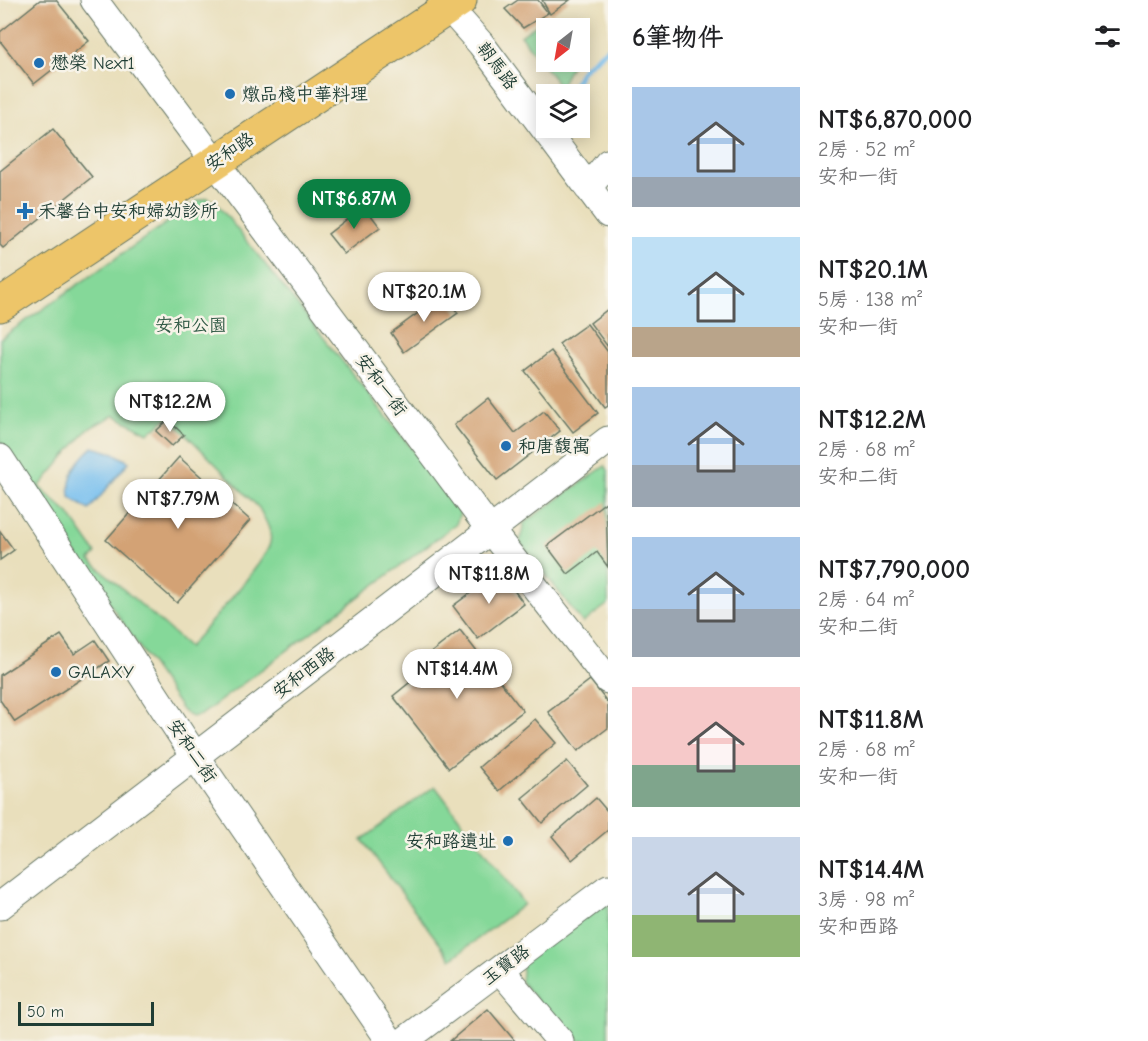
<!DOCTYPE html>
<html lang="zh-TW">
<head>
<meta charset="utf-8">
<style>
  :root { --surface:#fff; --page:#f2f2f2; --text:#202124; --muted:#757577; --accent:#0b8043 }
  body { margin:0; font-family:"Comic Neue","LXGW WenKai TC",sans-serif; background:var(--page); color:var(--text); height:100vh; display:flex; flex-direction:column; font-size:22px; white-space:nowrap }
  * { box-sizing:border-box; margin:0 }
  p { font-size:20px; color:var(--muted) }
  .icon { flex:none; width:33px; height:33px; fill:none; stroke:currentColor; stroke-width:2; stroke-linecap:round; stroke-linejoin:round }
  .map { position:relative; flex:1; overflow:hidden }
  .drawer { display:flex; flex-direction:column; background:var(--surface); width:540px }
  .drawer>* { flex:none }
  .needle { width:39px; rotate:211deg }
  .controls { position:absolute; left:536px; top:18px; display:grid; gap:12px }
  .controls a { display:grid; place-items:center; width:54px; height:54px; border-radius:0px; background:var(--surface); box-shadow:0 3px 15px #0003; font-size:30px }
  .scale { position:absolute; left:18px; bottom:15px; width:136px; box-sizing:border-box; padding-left:6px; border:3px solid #1f3d34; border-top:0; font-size:16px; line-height:21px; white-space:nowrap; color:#1f3d34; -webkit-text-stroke:4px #f7f3e8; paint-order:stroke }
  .price { position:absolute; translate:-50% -51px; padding:0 14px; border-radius:21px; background:#fff; color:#222; font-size:20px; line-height:39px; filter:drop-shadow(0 2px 3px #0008) }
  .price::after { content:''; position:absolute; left:50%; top:36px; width:18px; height:14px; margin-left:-9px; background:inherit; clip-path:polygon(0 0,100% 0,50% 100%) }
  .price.selected { background:var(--accent); color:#fff }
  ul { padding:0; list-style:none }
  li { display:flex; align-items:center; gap:18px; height:150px; padding:0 24px }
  li span { display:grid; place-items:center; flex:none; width:168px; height:120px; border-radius:0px; color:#555 }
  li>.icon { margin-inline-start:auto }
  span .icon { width:72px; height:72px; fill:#fffc; stroke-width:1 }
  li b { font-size:26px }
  h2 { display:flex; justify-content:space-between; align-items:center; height:72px; padding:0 24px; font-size:26px }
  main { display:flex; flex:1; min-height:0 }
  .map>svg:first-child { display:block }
  .green { fill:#85d899; stroke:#528a66; stroke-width:1.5; fill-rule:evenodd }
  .water { fill:#77bfef; stroke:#4b7e92; stroke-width:1.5 }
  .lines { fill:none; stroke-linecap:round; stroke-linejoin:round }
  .stream { stroke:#77bfef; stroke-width:5 }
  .building { fill:#d3a274 }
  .minor-casing { stroke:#667664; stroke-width:29 }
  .major-casing { stroke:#667664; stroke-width:35 }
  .minor { stroke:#fff; stroke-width:27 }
  .major { stroke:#edc569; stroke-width:33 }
  .poi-dot { fill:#1f6fb2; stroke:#f7f3e8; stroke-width:2 }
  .labels { text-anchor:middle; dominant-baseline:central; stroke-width:5; stroke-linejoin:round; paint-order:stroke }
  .poi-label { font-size:18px; fill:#1f3d34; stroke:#f7f3e8; text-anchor:start }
  .street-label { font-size:18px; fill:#1f3d34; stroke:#f7f3e8 }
  .park-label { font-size:18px; fill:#335c48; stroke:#f7f3e8 }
</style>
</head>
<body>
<main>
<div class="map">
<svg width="608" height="1041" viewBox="0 0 608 1041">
  <rect width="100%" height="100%" fill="#f7f3e8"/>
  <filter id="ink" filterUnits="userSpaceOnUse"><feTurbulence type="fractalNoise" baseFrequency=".0167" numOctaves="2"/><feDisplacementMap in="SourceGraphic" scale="12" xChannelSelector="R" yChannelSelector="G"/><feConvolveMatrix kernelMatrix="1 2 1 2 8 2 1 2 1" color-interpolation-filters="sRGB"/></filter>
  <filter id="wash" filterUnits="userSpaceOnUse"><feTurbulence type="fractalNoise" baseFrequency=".008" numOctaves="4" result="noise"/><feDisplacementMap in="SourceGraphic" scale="24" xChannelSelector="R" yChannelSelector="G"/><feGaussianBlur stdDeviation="1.35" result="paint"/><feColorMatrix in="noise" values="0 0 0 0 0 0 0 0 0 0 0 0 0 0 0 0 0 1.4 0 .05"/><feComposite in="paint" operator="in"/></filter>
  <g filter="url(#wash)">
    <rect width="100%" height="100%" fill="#e9dfbc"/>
    <path class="green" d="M545 19 551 28H546V62H573L560 87 521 36Z
      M208 198 218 205 456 504 460 513 456 524 201 715 191 717 182 710 0 441V339L198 201ZM114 415 148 433 169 417 259 508C264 518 273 531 270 543 266 562 205 628 189 647L90 560 96 553 69 514 39 487 88 429Z
      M605 466 608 470V604L583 623 520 542 524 523Z
      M435 786 524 904 451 959 362 840Z
      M608 896V1041H572L521 982 523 962Z"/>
    <path class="water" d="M93 447 114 453 129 462 89 510 70 497C67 475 77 462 93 447Z"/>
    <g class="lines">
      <path class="stream" d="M568 94 583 69 608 48"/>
    </g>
    <g id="blocks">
      <path class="building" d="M40 0H56L89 41 34 84 0 41V32Z
        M518 0H538L548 13 523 28 505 9Z
        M542 0H570L550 14Z
        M53 129 92 177 3 248 0 245V171Z
        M364 206 380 227 344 254 328 234Z
        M444 294 458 313 404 352 391 333Z
        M608 309V347L590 323Z
        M587 324 608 352V405L605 407 559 344Z
        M551 351 598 413 573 432 525 371Z
        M488 398 515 433 544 411 560 431 497 480 454 425Z
        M168 420 184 435 172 446 156 431Z
        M179 457 250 520 177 603 106 540Z
        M606 502 608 567 597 552 568 574 547 546Z
        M0 531 14 550 0 560Z
        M500 571 524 604 478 639 453 606Z
        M460 630 523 711 449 768 393 696 420 674 414 666Z
        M61 635 74 654 95 640 109 661 15 722 0 700V675Z
        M590 680 608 703V728L578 751 548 712Z
        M535 719 556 743 499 791 479 767Z
        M567 761 587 785 542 823 522 798Z
        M596 798 608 812V830L572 860 552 836Z
        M488 1009 515 1041H450Z"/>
    </g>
  </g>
  <g filter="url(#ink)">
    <use href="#blocks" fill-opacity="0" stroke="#667664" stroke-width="1.5"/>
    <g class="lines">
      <g class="minor-casing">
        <path id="minor" d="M94 0 491 531 608 680
          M442 0 481 44 608 214
          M588 188 608 163
          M0 458 195 756 390 1041
          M0 906 608 440
          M500 970 560 1041
          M404 1041 608 888"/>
      </g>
      <g class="major-casing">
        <path id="major" d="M0 305 460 0"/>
      </g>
      <use href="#minor" class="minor"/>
      <use href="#major" class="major"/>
    </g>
  </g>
  <g class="poi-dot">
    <circle cx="39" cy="63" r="6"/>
    <circle cx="230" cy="94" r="6"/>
    <path d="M22 202h6v6h6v6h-6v6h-6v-6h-6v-6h6z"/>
    <circle cx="506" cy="446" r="6"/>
    <circle cx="56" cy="672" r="6"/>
    <circle cx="508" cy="841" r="6"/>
  </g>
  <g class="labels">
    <g class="poi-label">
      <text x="51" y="63">懋榮 Next1</text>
      <text x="242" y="94">燉品棧中華料理</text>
      <text x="38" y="211">禾馨台中安和婦幼診所</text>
      <text x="518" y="446">和唐馥寓</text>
      <text x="68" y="672">GALAXY</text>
      <text x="496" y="841" text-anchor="end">安和路遺址</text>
    </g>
    <g class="street-label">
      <text transform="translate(497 66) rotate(53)">朝馬路</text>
      <text transform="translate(230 152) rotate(-34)">安和路</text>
      <text transform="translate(381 385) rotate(53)">安和一街</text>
      <text transform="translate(304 673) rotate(-37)">安和西路</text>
      <text transform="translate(192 751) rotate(56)">安和二街</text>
      <text transform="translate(506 965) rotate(-37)">玉寶路</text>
    </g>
    <g class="park-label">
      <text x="191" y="325">安和公園</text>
    </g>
  </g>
</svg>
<div class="controls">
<a><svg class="needle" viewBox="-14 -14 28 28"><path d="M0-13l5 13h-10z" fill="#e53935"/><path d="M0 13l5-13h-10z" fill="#757577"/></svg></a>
<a><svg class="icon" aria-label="layers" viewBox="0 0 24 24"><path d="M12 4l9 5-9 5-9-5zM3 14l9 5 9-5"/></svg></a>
</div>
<div class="scale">50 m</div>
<b class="price selected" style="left:354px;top:230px">NT$6.87M</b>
<b class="price" style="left:424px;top:323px">NT$20.1M</b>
<b class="price" style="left:170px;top:433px">NT$12.2M</b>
<b class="price" style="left:178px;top:530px">NT$7.79M</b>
<b class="price" style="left:489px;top:605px">NT$11.8M</b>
<b class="price" style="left:457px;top:700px">NT$14.4M</b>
</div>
<section class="drawer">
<h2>6筆物件<svg class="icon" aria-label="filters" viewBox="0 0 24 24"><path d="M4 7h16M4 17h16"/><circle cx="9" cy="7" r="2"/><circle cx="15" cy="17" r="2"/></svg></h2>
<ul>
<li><span style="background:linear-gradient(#a9c7e8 75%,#9aa5b1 0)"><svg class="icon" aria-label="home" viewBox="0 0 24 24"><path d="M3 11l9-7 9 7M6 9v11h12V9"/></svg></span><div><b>NT$6,870,000</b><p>2房 · 52 m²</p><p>安和一街</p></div></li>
<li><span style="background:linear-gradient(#bfe0f5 75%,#b9a48a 0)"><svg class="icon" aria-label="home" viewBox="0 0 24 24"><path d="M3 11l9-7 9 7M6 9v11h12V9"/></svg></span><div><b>NT$20.1M</b><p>5房 · 138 m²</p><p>安和一街</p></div></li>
<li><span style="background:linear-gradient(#a9c7e8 65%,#9aa5b1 0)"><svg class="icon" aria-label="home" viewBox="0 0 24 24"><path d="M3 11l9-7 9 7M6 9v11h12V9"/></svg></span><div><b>NT$12.2M</b><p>2房 · 68 m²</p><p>安和二街</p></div></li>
<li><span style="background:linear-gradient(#a9c7e8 60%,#9aa5b1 0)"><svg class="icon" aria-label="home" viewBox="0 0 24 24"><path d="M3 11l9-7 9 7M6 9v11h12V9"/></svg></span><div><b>NT$7,790,000</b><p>2房 · 64 m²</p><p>安和二街</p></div></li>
<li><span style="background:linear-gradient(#f6c9c9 65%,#7fa58c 0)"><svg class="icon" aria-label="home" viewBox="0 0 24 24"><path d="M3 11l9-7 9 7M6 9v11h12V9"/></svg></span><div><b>NT$11.8M</b><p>2房 · 68 m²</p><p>安和一街</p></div></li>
<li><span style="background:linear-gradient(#c9d6e8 65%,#8fb573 0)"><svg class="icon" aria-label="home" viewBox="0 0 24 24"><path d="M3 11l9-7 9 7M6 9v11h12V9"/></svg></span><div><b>NT$14.4M</b><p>3房 · 98 m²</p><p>安和西路</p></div></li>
</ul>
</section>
</main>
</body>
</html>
